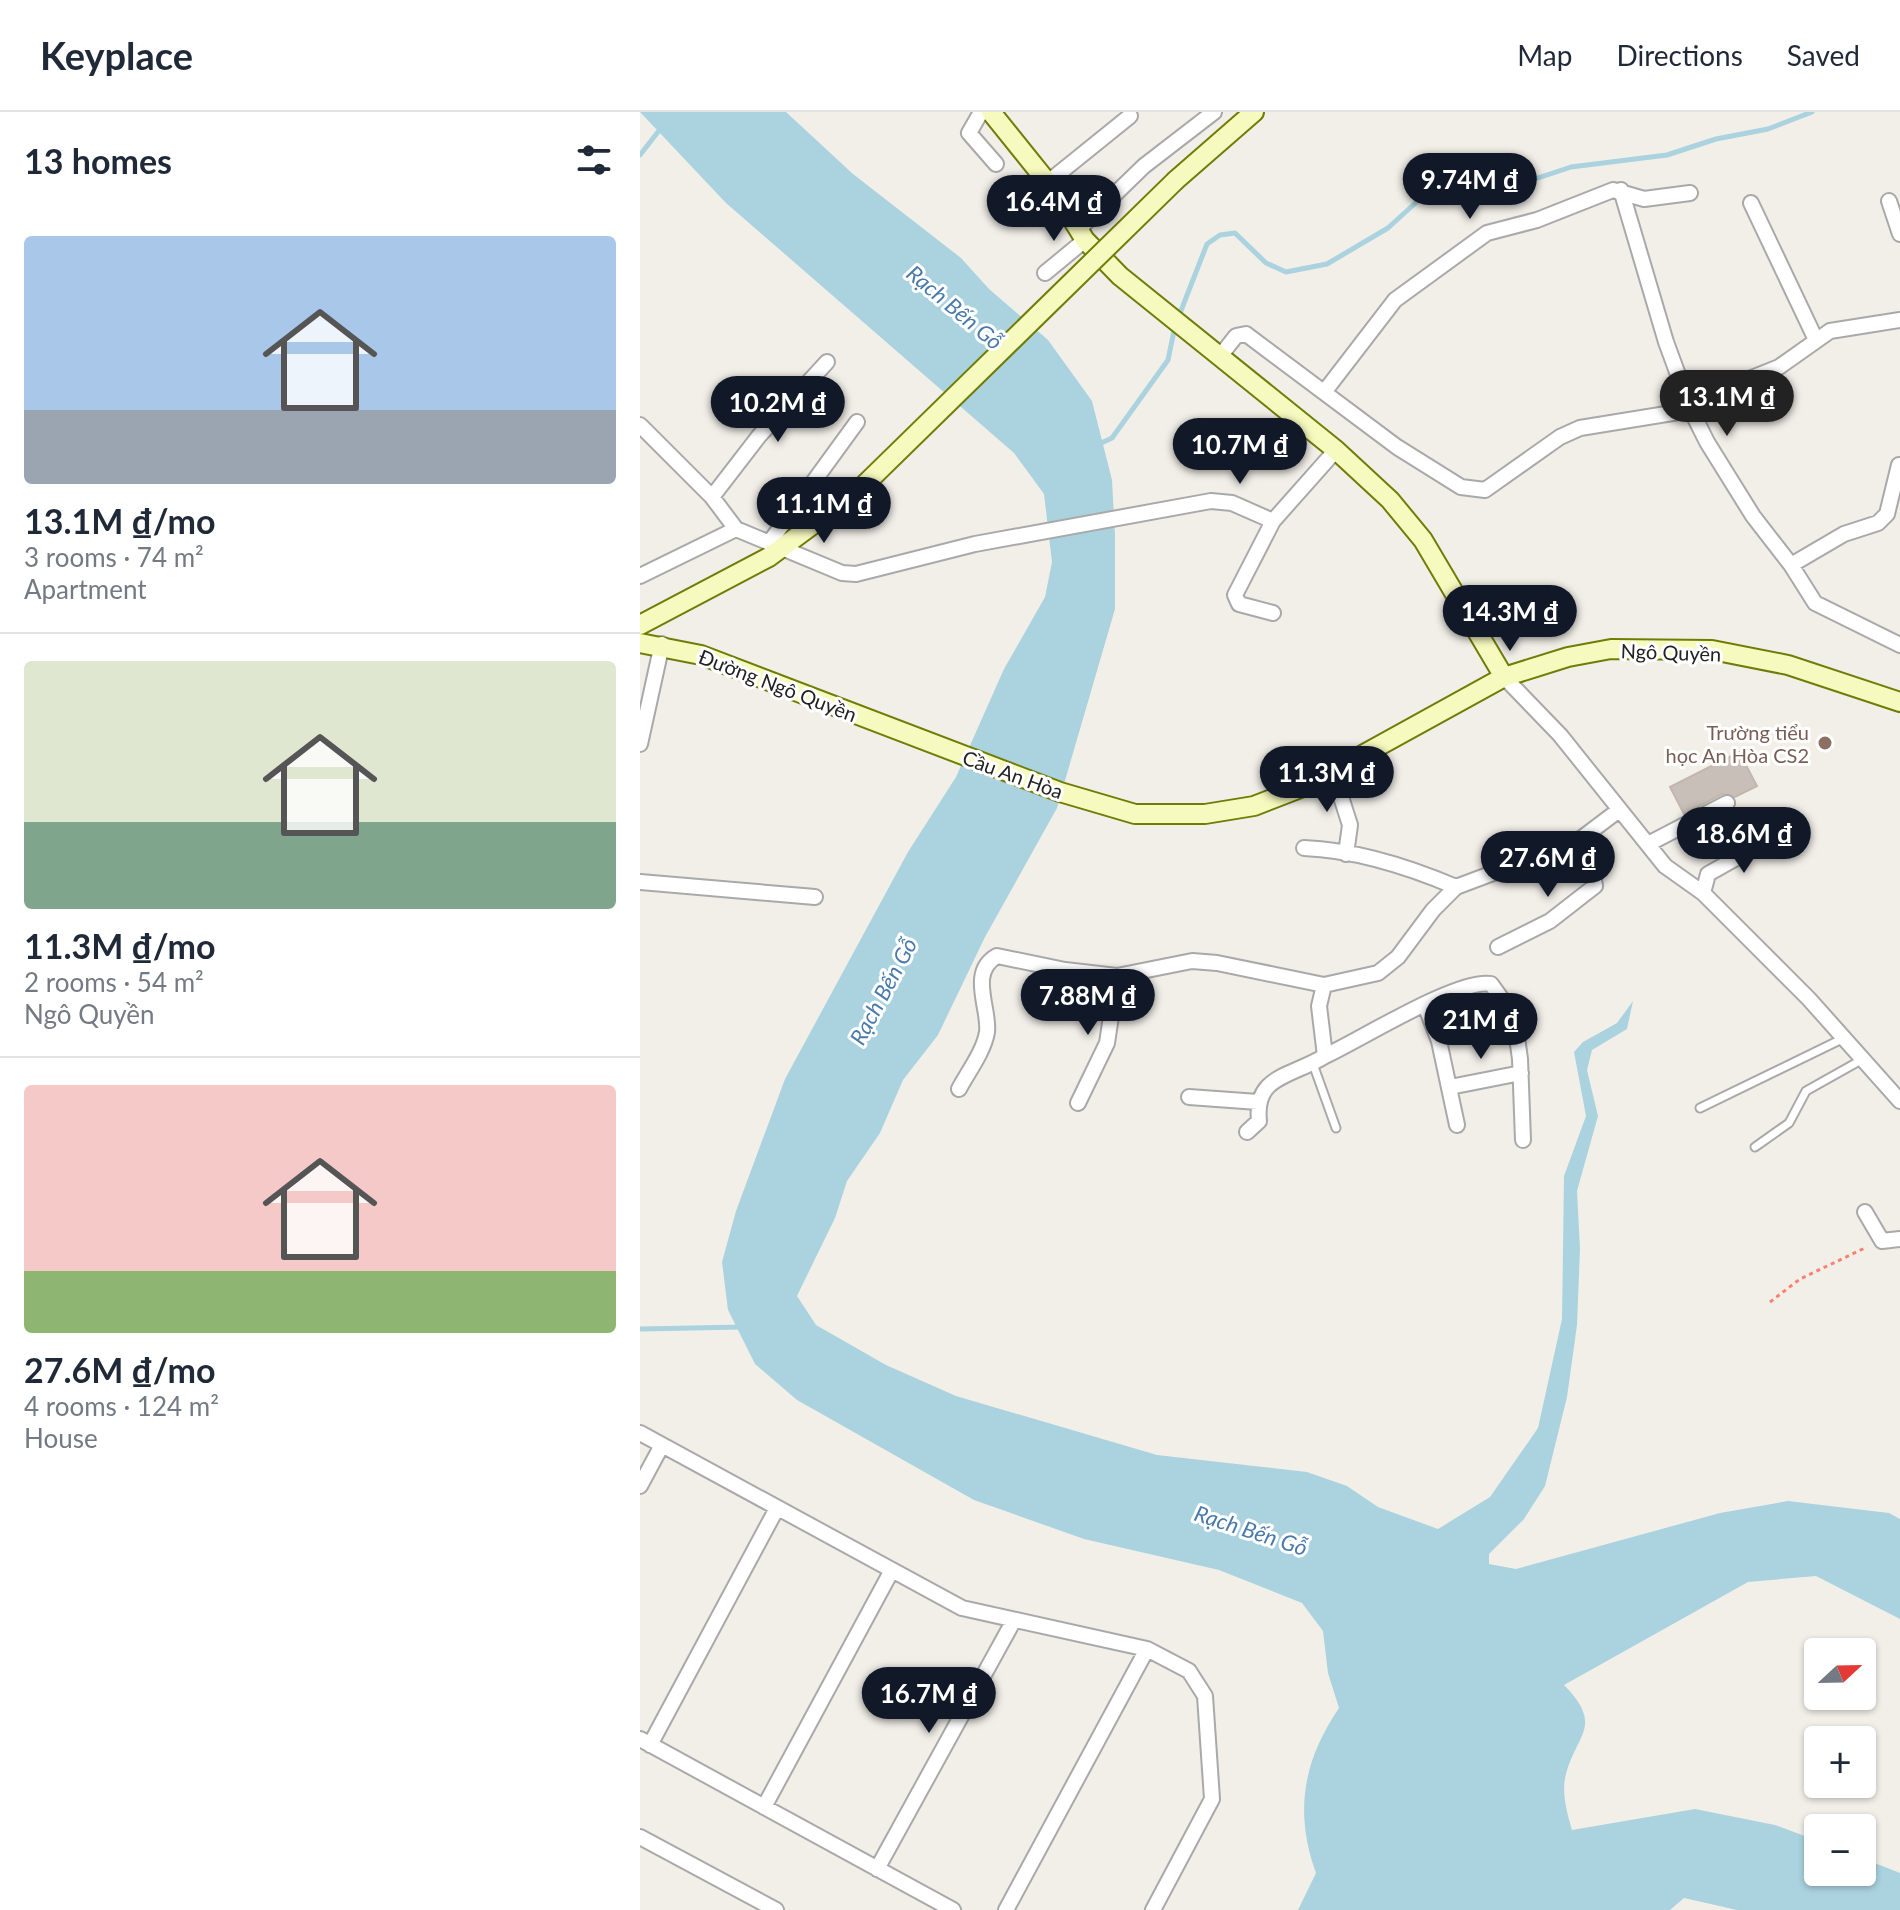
<!DOCTYPE html>
<html lang="en">
<head>
<meta charset="utf-8">
<style>
  :root { --surface:#fff; --page:#f6f6f7; --text:#1f2937; --muted:#747a83; --line:#e0e1e3; --accent:#111827 }
  body { margin:0; font-family:Lato,sans-serif; background:var(--page); color:var(--text); height:100vh; display:flex; flex-direction:column; font-size:30px; white-space:nowrap }
  * { box-sizing:border-box; margin:0 }
  p { font-size:26px; color:var(--muted) }
  .icon { flex:none; width:44px; height:44px; fill:none; stroke:currentColor; stroke-width:2; stroke-linecap:round; stroke-linejoin:round }
  .map { position:relative; flex:1; overflow:hidden }
  .side { display:flex; flex-direction:column; background:var(--surface); width:640px }
  .side>* { flex:none }
  .needle { width:52px; rotate:68deg }
  .controls { position:absolute; left:1164px; top:1526px; display:grid; gap:16px }
  .controls a { display:grid; place-items:center; width:72px; height:72px; border-radius:8px; background:var(--surface); box-shadow:0 2px 6px #0004; font-size:40px }
  .price { position:absolute; translate:-50% -68px; padding:0 18px; border-radius:28px; background:var(--accent); color:#fff; font-size:26px; line-height:52px; filter:drop-shadow(0 2px 4px #0008) }
  .price::after { content:''; position:absolute; left:50%; top:48px; width:24px; height:18px; margin-left:-12px; background:inherit; clip-path:polygon(0 0,100% 0,50% 100%) }
  .price.active { background:#222; color:#fff }
  ul { padding:0; list-style:none }
  li { display:grid; align-content:center; gap:16px; height:424px; padding:0 24px }
  li+li { border-top:2px solid var(--line) }
  li span { display:grid; place-items:center; height:248px; border-radius:8px; color:#555 }
  li>.icon { margin-inline-start:auto }
  span .icon { width:144px; height:144px; fill:#fffc; stroke-width:1 }
  li b { font-size:34px }
  h2 { display:flex; justify-content:space-between; align-items:center; height:96px; padding:0 24px; font-size:34px }
  header { display:flex; align-items:center; gap:48px; box-sizing:border-box; height:112px; padding:0 40px; background:var(--surface); border-bottom:2px solid var(--line) }
  header strong { font-size:38px }
  nav { display:flex; gap:44px; margin-inline-start:auto; font-size:28px }
  main { display:flex; flex:1; min-height:0 }
  .map>svg:first-child { display:block }
  .water { fill:#aad3df }
  .lines { fill:none; stroke-linecap:round; stroke-linejoin:round }
  .stream { stroke:#aad3df; stroke-width:5 }
  .building { fill:#c7bfb8; stroke:#c4b6ab; stroke-width:2 }
  .lane-casing { stroke:#a9a9a9; stroke-width:11 }
  .street-casing { stroke:#a9a9a9; stroke-width:18 }
  .secondary-casing { stroke:#707d05; stroke-width:22 }
  .path { stroke:#fa8072; stroke-width:3; stroke-dasharray:4 4; stroke-linecap:butt }
  .lane { stroke:#fff; stroke-width:7 }
  .street { stroke:#fff; stroke-width:14 }
  .secondary { stroke:#f7fabf; stroke-width:18 }
  .secondary-bridge-casing { stroke:#707d05; stroke-width:22; stroke-linecap:butt }
  .secondary-bridge { stroke:#f7fabf; stroke-width:18 }
  .education-dot { fill:#8d6e63; stroke:#fff; stroke-width:3 }
  .labels { text-anchor:middle; dominant-baseline:central; stroke-width:6; stroke-linejoin:round; paint-order:stroke }
  .street-label { font-size:20px; fill:#222; stroke:#fff }
  .education-label { font-size:20px; fill:#785e54; stroke:#fff; text-anchor:end }
  .water-label { font-size:22px; font-style:italic; fill:#4a7aab; stroke:#fff }
</style>
</head>
<body>
<header>
<strong>Keyplace</strong>
<nav><a>Map</a><a>Directions</a><a>Saved</a></nav>
</header>
<main>
<section class="side">
<h2>13 homes<svg class="icon" aria-label="filters" viewBox="0 0 24 24"><path d="M4 7h16M4 17h16"/><circle cx="9" cy="7" r="2"/><circle cx="15" cy="17" r="2"/></svg></h2>
<ul>
<li><span style="background:linear-gradient(#a9c7e8 70%,#9aa5b1 0)"><svg class="icon" aria-label="home" viewBox="0 0 24 24"><path d="M3 11l9-7 9 7M6 9v11h12V9"/></svg></span><div><b>13.1M ₫/mo</b><p>3 rooms · 74 m²</p><p>Apartment</p></div></li>
<li><span style="background:linear-gradient(#dfe7d0 65%,#7fa58c 0)"><svg class="icon" aria-label="home" viewBox="0 0 24 24"><path d="M3 11l9-7 9 7M6 9v11h12V9"/></svg></span><div><b>11.3M ₫/mo</b><p>2 rooms · 54 m²</p><p>Ngô Quyền</p></div></li>
<li><span style="background:linear-gradient(#f6c9c9 75%,#8fb573 0)"><svg class="icon" aria-label="home" viewBox="0 0 24 24"><path d="M3 11l9-7 9 7M6 9v11h12V9"/></svg></span><div><b>27.6M ₫/mo</b><p>4 rooms · 124 m²</p><p>House</p></div></li>
</ul>
</section>
<div class="map">
<svg width="1260" height="1798" viewBox="0 0 1260 1798">
  <rect width="100%" height="100%" fill="#f2efe9"/>
  <path class="water" d="M0 0H146L213 62 321 146 349 177 408 228 452 289 472 368 475 423V497L417 696 345 825 298 923 263 968 240 1021 207 1069 195 1106 157 1184 176 1213 246 1253 316 1284 517 1343 667 1360 707 1374 738 1395 798 1417 850 1385 898 1316 922 1207 924 1064 946 1004 934 940 943 930 977 911 993 889 987 917 952 938 947 958 958 1004 937 1079 940 1137 937 1213 927 1285 905 1374 884 1407 849 1442V1452L876 1457 1080 1401 1148 1389 1249 1401 1260 1407V1507L1176 1464 1108 1470 924 1573C964 1614 937 1621 926 1662 921 1680 927 1701 932 1718L1055 1697 1135 1713 1178 1729V1760H1222V1746L1260 1761V1798H1097L1044 1786 1030 1798H658L676 1761C654 1700 663 1649 699 1596L688 1561 683 1519 662 1491 579 1458 444 1427 334 1388 157 1288 115 1252 88 1198 82 1150 96 1099 145 967 268 740 316 665 364 557 405 485 412 450 404 382 374 341 86 91Z"/>
  <g class="lines">
    <path class="stream" d="M0 43 21 16
      M459 332 472 326 528 248 535 214 567 132 580 123 595 121 626 151 646 160 687 152 748 116 782 85 874 74 931 55 1027 43 1076 27 1128 17 1172 0
      M0 1217 103 1215"/>
  </g>
  <path class="building" d="M1099 640 1117 674 1095 685 1082 682 1044 702 1030 675Z"/>
  <g class="lines">
    <g class="lane-casing">
      <path id="lane" d="M673 952 696 1016
        M1060 996 1204 926
        M1115 1035 1149 1011 1166 979 1223 947"/>
    </g>
    <g class="street-casing">
      <path id="street" d="M341 0 329 21 356 52
        M407 71 490 4
        M981 78 1026 230 1051 298 1067 330 1113 404 1151 453 1175 491 1260 533
        M1249 89 1260 122
        M1111 91 1176 228
        M439 117 504 54 574 0
        M405 161 445 128
        M581 243 596 224 606 222 757 335 821 375 845 378 920 325 940 316 1051 298
        M685 279 755 188 847 121 897 108 973 78 1004 87 1050 81
        M1049 291 1139 255 1190 219 1260 208
        M0 313 72 385
        M633 409 595 483 599 492 633 501
        M96 417 72 385 119 324 187 250
        M129 431 217 310
        M1151 453 1204 422 1238 411 1247 402 1259 353
        M0 464 96 417 202 461 216 462 335 432 571 389 592 391 633 409 696 338
        M864 565 920 623 1025 754 1063 781 1169 887 1260 989
        M0 632 22 532
        M693 660 710 713 706 742
        M1008 732 1087 691
        M664 736C715 738 769 755 816 775
        M0 770 175 785
        M1063 781 1068 762 1123 731
        M858 835 910 809 955 774 952 757 938 729
        M684 873 679 894 685 944C720 928 818 866 851 872L874 904 880 947 883 1028
        M785 893 799 929 817 1013
        M828 920 874 904
        M810 975 881 961
        M319 977C328 960 344 939 347 920 350 897 328 860 357 844L425 858 477 864 552 849 577 851 684 873 738 861 758 845 793 798 816 775 938 729 979 698
        M549 985 618 990
        M438 991 467 931 477 864
        M607 1020 619 1009C614 963 651 965 685 944
        M1225 1100 1242 1129 1260 1127
        M0 1321 322 1496 507 1537 549 1559 565 1584 572 1687 513 1798
        M0 1374 22 1333
        M0 1627 313 1798
        M10 1633 137 1396
        M124 1695 252 1458
        M0 1725 136 1798
        M237 1757 374 1508
        M366 1798 507 1537"/>
    </g>
    <g class="secondary-casing">
      <path id="secondary" d="M351 0 416 81 445 128 480 164 696 338 750 388 783 428 864 565
        M536 68 614 0
        M0 513 129 445 217 380
        M0 531 61 543 420 680 495 702H565L614 694 668 673 864 565 928 545 971 537 1072 538 1148 553 1260 590"/>
    </g>
    <path class="path" d="M1130 1190 1160 1167 1227 1135"/>
    <use href="#lane" class="lane"/>
    <use href="#street" class="street"/>
    <use href="#secondary" class="secondary"/>
    <g class="secondary-bridge-casing">
      <path id="secondary-bridge" d="M217 380 536 68"/>
    </g>
    <use href="#secondary-bridge" class="secondary-bridge"/>
  </g>
  <circle class="education-dot" cx="1185" cy="631" r="8"/>
  <g class="labels">
    <g class="street-label">
      <text transform="translate(1031 540) rotate(2)">Ngô Quyền</text>
      <text transform="translate(138 573) rotate(21)">Đường Ngô Quyền</text>
      <text transform="translate(373 662) rotate(20)">Cầu An Hòa</text>
    </g>
    <g class="education-label">
      <text x="1169" y="620">Trường tiểu<tspan x="1169" dy="23">học An Hòa CS2</tspan></text>
    </g>
    <g class="water-label">
      <text transform="translate(315 195) rotate(40)">Rạch Bến Gỗ</text>
      <text transform="translate(243 879) rotate(-62)">Rạch Bến Gỗ</text>
      <text transform="translate(611 1418) rotate(18)">Rạch Bến Gỗ</text>
    </g>
  </g>
</svg>
<div class="controls">
<a><svg class="needle" viewBox="-14 -14 28 28"><path d="M0-13l5 13h-10z" fill="#e53935"/><path d="M0 13l5-13h-10z" fill="#747a83"/></svg></a>
<a>+</a>
<a>−</a>
</div>
<b class="price" style="left:830px;top:109px">9.74M ₫</b>
<b class="price" style="left:414px;top:131px">16.4M ₫</b>
<b class="price active" style="left:1087px;top:326px">13.1M ₫</b>
<b class="price" style="left:138px;top:332px">10.2M ₫</b>
<b class="price" style="left:600px;top:374px">10.7M ₫</b>
<b class="price" style="left:184px;top:433px">11.1M ₫</b>
<b class="price" style="left:870px;top:541px">14.3M ₫</b>
<b class="price" style="left:687px;top:702px">11.3M ₫</b>
<b class="price" style="left:1104px;top:763px">18.6M ₫</b>
<b class="price" style="left:908px;top:787px">27.6M ₫</b>
<b class="price" style="left:448px;top:925px">7.88M ₫</b>
<b class="price" style="left:841px;top:949px">21M ₫</b>
<b class="price" style="left:289px;top:1623px">16.7M ₫</b>
</div>
</main>
</body>
</html>
